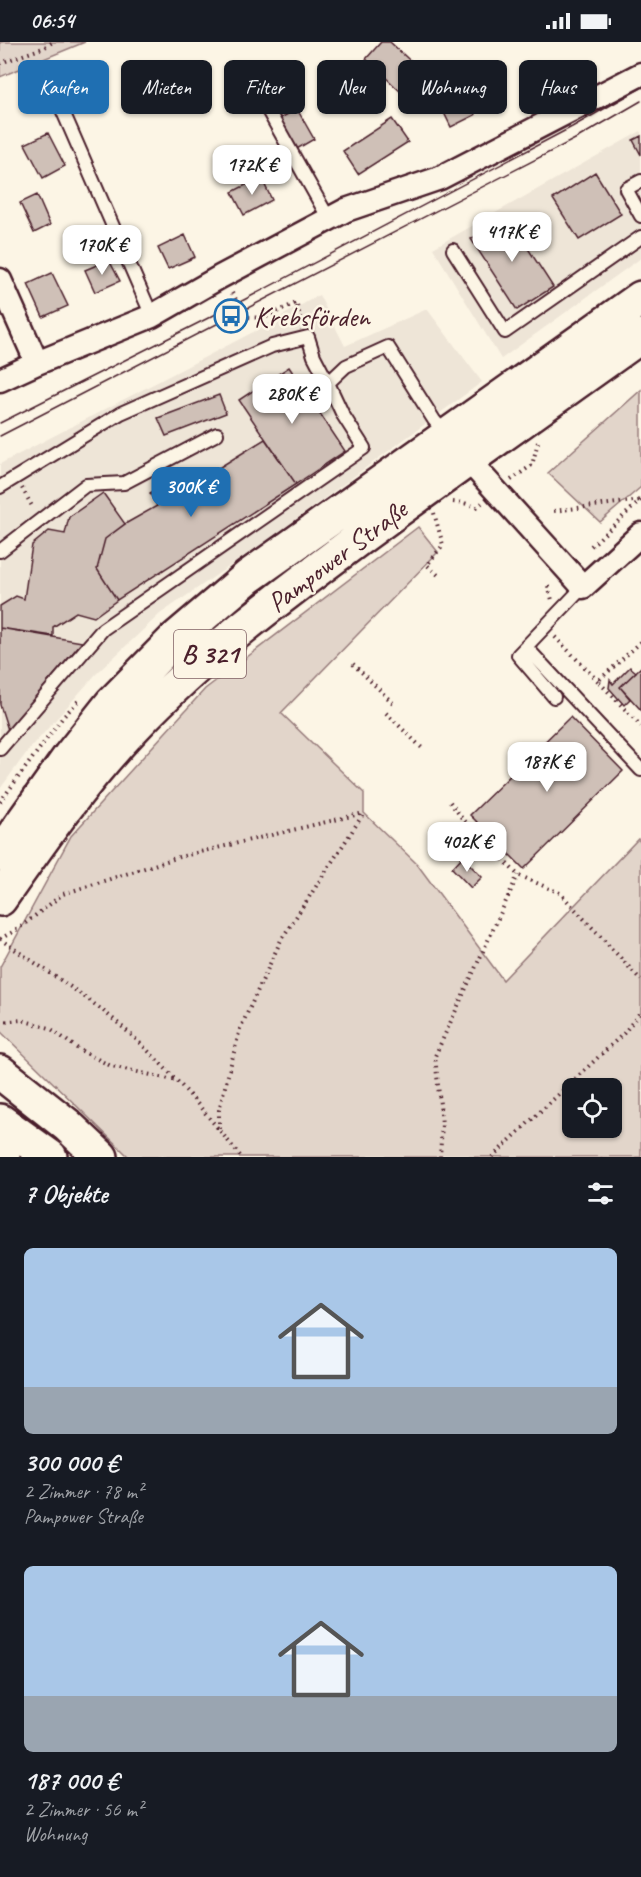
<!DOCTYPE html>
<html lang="de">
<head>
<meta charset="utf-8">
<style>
  :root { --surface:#171b24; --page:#20242c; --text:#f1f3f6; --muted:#9ea1a6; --accent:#1f6fb2 }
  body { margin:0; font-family:Caveat,sans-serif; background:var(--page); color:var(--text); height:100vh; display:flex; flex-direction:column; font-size:22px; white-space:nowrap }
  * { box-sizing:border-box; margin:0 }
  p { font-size:20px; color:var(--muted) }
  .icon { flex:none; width:33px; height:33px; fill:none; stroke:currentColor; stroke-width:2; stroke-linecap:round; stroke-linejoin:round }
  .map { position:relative; height:1115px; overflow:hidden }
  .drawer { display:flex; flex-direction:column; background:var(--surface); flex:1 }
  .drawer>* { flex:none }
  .hud { position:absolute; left:18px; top:18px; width:606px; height:54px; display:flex; gap:12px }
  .buttons { position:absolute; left:562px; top:1036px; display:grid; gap:12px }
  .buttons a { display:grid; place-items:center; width:60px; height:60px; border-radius:9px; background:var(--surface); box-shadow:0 2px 4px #0004; font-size:30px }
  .price { position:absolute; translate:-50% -51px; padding:0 14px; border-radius:12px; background:#fff; color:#222; font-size:20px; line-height:39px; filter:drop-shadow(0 2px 3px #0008) }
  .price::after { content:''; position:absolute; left:50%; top:36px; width:18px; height:14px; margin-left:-9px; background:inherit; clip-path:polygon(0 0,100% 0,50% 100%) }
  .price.on { background:var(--accent); color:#fff }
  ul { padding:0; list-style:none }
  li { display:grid; align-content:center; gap:12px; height:318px; padding:0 24px }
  li span { display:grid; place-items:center; height:186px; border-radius:9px; color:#555 }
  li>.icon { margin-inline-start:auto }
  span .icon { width:108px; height:108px; fill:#fffc; stroke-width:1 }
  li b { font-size:26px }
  h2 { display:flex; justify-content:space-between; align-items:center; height:72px; padding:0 24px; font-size:26px }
  .chip { padding:0 21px; border-radius:9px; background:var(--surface); box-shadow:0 2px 4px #0004; font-size:21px; line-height:54px }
  .chip.on { background:var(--accent); color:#fff }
  .status { display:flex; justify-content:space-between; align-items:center; height:42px; padding:0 30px; background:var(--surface); direction:ltr }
  .status svg { height:16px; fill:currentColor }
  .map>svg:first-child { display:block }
  .built { fill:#eee5d7 }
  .green { fill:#e2d5ca; stroke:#967a7a; stroke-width:1.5; fill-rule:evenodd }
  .building { fill:#cfc0b7; stroke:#4a1f2b; stroke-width:1.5 }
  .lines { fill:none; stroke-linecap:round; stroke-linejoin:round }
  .service-casing { stroke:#4a1f2b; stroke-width:16 }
  .minor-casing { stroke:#4a1f2b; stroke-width:27 }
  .primary-casing { stroke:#4a1f2b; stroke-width:38 }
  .trunk-casing { stroke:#4a1f2b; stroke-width:38 }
  .path { stroke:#4a1f2b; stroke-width:4; stroke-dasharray:1.5 4.5; stroke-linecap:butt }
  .service { stroke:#fcf5e5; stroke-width:12 }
  .minor { stroke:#fcf5e5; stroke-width:22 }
  .primary { stroke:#fcf5e5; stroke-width:33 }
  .trunk { stroke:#fcf5e5; stroke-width:33 }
  .tram { stroke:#4a1f2b; stroke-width:1.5 }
  .labels { text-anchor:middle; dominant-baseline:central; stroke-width:5; stroke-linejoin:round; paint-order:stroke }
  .shield { fill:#fcf5e5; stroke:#7f5f63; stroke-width:1.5 }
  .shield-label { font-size:27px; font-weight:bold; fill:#4a1f2b }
  .poi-label { font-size:28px; fill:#4a1f2b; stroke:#fcf5e5; text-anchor:start }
  .street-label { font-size:28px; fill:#4a1f2b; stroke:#fcf5e5 }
</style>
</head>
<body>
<div class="status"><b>06:54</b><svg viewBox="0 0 49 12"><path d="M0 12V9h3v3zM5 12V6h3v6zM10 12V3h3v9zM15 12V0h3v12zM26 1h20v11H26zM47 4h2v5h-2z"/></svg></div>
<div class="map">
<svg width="641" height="1115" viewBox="0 0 641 1115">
  <rect width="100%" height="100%" fill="#fcf5e5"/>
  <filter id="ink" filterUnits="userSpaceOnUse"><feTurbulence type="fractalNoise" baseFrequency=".0167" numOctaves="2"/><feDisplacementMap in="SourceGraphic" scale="12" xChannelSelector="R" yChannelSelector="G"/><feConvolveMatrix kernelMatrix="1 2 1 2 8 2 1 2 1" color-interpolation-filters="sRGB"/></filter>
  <g filter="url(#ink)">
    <path class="built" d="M641 89V216L501 317 433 206Z
      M319 253 345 304 427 267 482 340 273 494 160 572 96 632 27 710 0 747V422L259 287Z"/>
    <path class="green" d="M0 0H85L0 35Z
      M641 348V445L600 480 548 431Z
      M418 485 438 510 281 671 364 751V771L417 822 503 938 638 797 641 801V1115H129L0 989V925L71 794 205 647ZM573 1047H612V1086H573Z"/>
    <path class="building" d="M381 0H390L422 30 402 51 366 17Z
      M551 21 563 45 537 57 526 32Z
      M54 25 64 46 31 62 21 41Z
      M268 29 280 50 246 69 235 48Z
      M456 35 475 73 451 85 432 46Z
      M297 67 314 97 295 108 277 78Z
      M392 77 408 100 358 132 343 109Z
      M48 91 65 124 43 136 25 102Z
      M641 94V113L633 98Z
      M595 130 621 172 579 198 553 157Z
      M261 135 272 158 244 173 232 150Z
      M37 153 50 183 34 191 20 161Z
      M507 174 553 245 517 268 471 197Z
      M185 193 195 215 168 227 158 206Z
      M109 218 120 239 95 250 85 228Z
      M52 231 68 264 43 275 28 242Z
      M289 325 345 409 296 442 239 358Z
      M219 353 226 371 166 394 158 376Z
      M265 397 296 442 117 558 97 527 105 497 125 482 157 464 150 451 171 438 180 450Z
      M103 451 125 482 105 497 97 527 117 558 94 575 76 570 53 585V594L0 586V564L16 554 24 557 32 503 49 489 65 492 69 475Z
      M0 586 82 600 8 688 0 663Z
      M630 625 636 630 620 645 630 657 624 663 609 646 610 638 613 642Z
      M641 625V668L620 645Z
      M570 675 623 729 524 827 470 773Z
      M462 815 482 835 471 846 452 826Z"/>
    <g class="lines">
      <g class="service-casing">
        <path id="service" d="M265 63 329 177
          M61 65 152 274
          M641 139 626 147 641 174
          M453 208 505 290 641 195
          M0 445 121 371 272 304 308 295 314 314 328 341
          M0 509 86 443 124 441 217 392
          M526 605 641 728
          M554 655 518 613 583 545
          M0 707 103 587 364 406 343 373 328 341 346 324 388 305 434 378 447 394"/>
      </g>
      <g class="minor-casing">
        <path id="minor" d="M0 238 37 321
          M0 338 37 321 152 274 220 235 346 168 440 136 641 32
          M459 408 583 545 641 492"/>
      </g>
      <g class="primary-casing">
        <path id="primary" d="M0 812 70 714 112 661 174 598 248 535 641 256
          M0 857C42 797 84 737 134 685 201 614 279 556 357 498 451 429 546 362 641 294"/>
      </g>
      <g class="trunk-casing">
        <path id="trunk" d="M0 808H3
          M0 1030 67 1083 101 1115
          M0 1079 50 1115
          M0 1113 3 1115"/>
      </g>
      <path class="path" d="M0 21 43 6 53 0
        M232 251 247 275 264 276 296 261 303 283
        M511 438 532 423 538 400
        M22 446 33 466
        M453 460 464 461 477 465 482 461
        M554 469 641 458
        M434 471 443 503 427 523 438 533
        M591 504 641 458
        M548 544 552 558
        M555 595 598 639
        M641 600 598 639 641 684
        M353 622 394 662
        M386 671 424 708
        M0 760 63 675 81 656
        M450 760 461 775 518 833 560 851 641 938
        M0 897 18 887 63 852 179 815 364 771
        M0 897C34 921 70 943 102 968 155 1010 199 1062 241 1115
        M0 980 21 978 50 986 78 1007 111 1024 178 1039
        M219 1087V1068L240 987 281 898 364 771
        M440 1115 442 1082 435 1014 518 833
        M492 1115 624 991 641 969"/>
      <use href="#service" class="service"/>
      <use href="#minor" class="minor"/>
      <use href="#primary" class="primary"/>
      <use href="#trunk" class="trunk"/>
      <path class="tram" d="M0 381 238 261 572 85 641 46
        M0 394 579 95 641 59"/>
    </g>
  </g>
  <defs>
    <g id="bus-ring" transform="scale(1.725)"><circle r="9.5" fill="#fcf5e5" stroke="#1f6fb2" stroke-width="1.5"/><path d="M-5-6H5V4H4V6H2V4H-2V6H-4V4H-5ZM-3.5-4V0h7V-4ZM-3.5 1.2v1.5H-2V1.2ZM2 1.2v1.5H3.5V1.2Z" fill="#1f6fb2"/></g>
  </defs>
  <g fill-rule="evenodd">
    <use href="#bus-ring" x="231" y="274"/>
  </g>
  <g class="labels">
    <rect class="shield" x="174" y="588" width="72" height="48" rx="4.5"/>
    <g class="shield-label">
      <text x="210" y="612">B 321</text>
    </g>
    <g class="poi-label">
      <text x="254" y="274">Krebsförden</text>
    </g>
    <g class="street-label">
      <text transform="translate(337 514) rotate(-37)">Pampower Straße</text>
    </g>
  </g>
</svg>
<div class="buttons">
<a><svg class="icon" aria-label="locate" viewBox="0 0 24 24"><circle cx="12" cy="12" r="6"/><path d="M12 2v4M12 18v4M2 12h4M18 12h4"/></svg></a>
</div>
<b class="price" style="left:252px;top:154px">172K €</b>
<b class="price" style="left:512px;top:221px">417K €</b>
<b class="price" style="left:102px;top:234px">170K €</b>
<b class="price" style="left:292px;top:383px">280K €</b>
<b class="price on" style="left:191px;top:476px">300K €</b>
<b class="price" style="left:547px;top:751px">187K €</b>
<b class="price" style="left:467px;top:831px">402K €</b>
<div class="hud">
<a class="chip on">Kaufen</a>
<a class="chip">Mieten</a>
<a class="chip">Filter</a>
<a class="chip">Neu</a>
<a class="chip">Wohnung</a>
<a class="chip">Haus</a>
</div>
</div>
<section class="drawer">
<h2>7 Objekte<svg class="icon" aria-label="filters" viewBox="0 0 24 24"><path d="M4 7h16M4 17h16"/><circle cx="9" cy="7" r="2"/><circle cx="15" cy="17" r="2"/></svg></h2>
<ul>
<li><span style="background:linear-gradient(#a9c7e8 75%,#9aa5b1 0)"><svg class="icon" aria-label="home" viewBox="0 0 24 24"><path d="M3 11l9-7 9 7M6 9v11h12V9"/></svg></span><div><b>300 000 €</b><p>2 Zimmer · 78 m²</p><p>Pampower Straße</p></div></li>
<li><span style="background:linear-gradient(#a9c7e8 70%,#9aa5b1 0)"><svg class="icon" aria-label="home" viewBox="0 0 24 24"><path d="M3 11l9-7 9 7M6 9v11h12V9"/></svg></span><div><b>187 000 €</b><p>2 Zimmer · 56 m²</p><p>Wohnung</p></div></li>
</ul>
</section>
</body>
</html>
